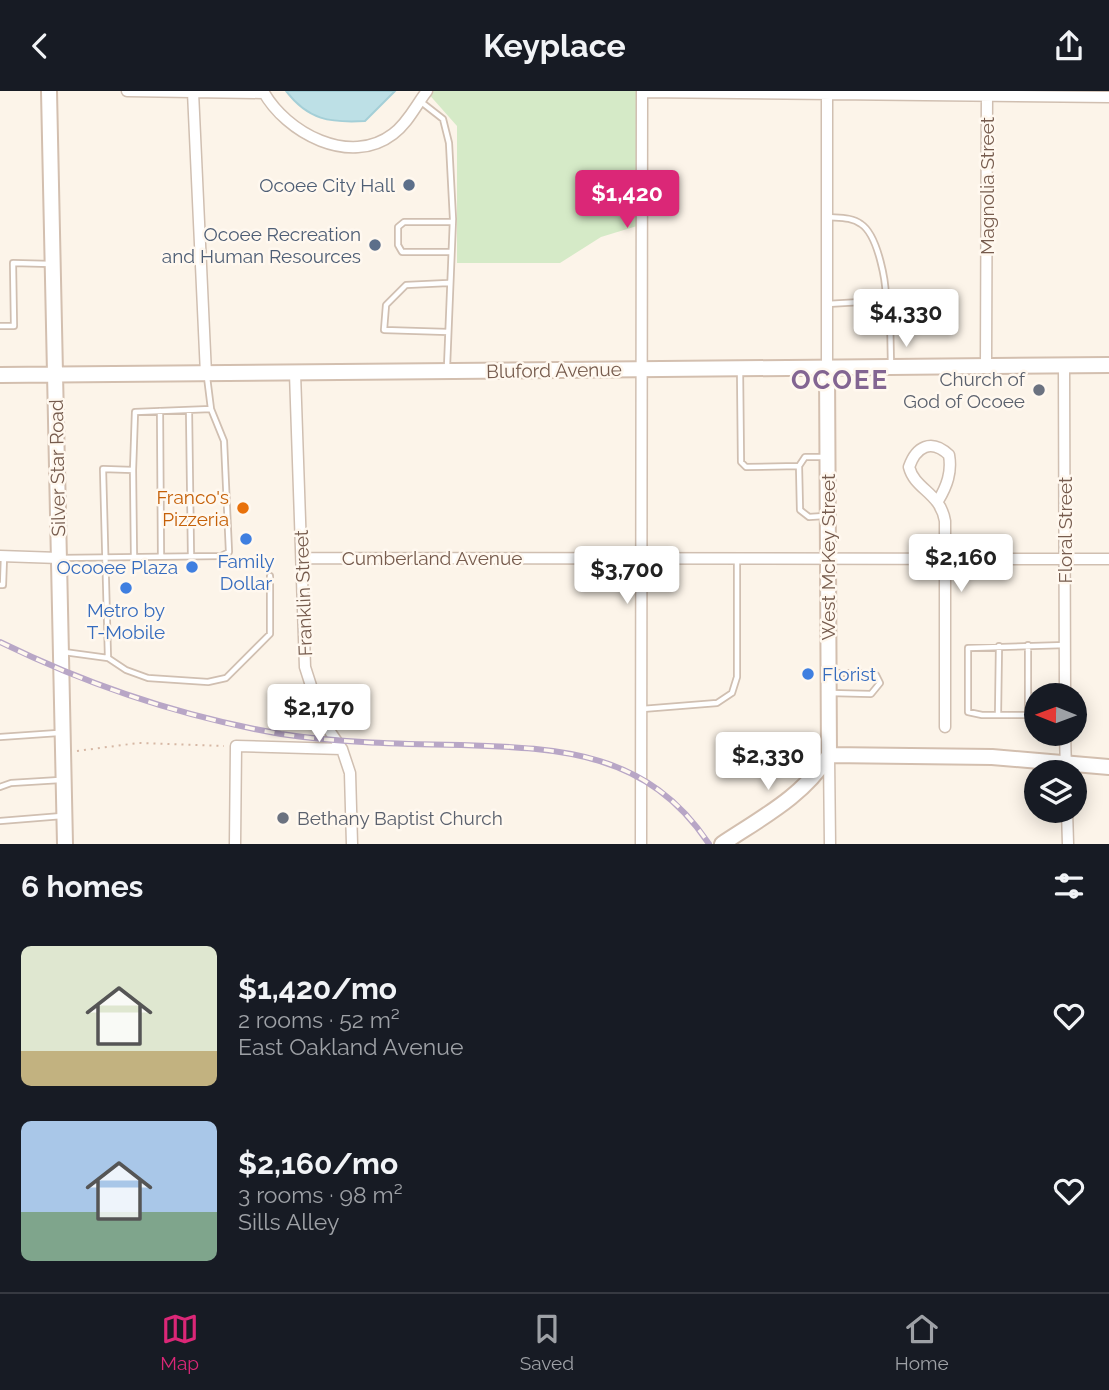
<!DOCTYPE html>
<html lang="en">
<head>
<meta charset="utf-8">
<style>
  :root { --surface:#171b24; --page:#242831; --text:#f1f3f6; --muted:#9ea1a6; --line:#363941; --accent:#db2777 }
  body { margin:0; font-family:Raleway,sans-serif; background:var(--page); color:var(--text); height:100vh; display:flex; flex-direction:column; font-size:26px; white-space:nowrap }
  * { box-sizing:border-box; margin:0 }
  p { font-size:23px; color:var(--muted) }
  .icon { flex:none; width:38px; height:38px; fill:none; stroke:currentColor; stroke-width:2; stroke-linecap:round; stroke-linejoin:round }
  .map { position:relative; height:753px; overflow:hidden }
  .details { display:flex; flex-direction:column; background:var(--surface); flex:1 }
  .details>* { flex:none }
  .needle { width:46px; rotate:271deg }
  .buttons { position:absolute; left:1024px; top:592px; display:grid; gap:14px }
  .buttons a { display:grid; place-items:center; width:63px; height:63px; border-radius:50%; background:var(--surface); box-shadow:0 4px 18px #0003; font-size:35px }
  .price { position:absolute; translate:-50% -60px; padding:0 16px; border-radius:7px; background:#fff; color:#222; font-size:23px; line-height:46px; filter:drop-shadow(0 2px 4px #0008) }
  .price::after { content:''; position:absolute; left:50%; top:42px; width:21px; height:16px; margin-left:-10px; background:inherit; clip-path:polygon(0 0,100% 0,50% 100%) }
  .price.selected { background:var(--accent); color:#fff }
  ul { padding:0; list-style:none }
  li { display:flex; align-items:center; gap:21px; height:175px; padding:0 21px }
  li span { display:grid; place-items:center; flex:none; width:196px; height:140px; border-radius:10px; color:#555 }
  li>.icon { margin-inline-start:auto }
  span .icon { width:84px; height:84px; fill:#fffc; stroke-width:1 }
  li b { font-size:30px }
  h2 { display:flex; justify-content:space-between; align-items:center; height:84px; padding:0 21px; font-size:30px }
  header { display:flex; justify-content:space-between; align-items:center; height:91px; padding:0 21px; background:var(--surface); font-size:32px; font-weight:700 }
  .menu { display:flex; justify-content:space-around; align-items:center; height:98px; border-top:2px solid var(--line); background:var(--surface); font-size:19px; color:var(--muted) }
  .menu a { display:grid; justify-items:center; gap:4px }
  .menu .selected { color:var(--accent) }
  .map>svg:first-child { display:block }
  .green { fill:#d5eac7 }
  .water { fill:#bde0e6; stroke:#a4cfd7; stroke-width:2 }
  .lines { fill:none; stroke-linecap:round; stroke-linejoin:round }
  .lane-casing { stroke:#d0bfb1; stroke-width:8 }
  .street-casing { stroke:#d0bfb1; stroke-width:13 }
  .secondary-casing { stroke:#d3bfaf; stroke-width:18 }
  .path { stroke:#d6b7a4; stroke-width:2; stroke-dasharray:2 5; stroke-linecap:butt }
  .lane { stroke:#fff; stroke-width:4.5 }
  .street { stroke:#fff; stroke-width:10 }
  .secondary { stroke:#fff; stroke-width:14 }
  .rail-casing { stroke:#b8a6c6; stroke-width:6 }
  .rail { stroke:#fff8ef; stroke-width:3.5; stroke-dasharray:10; stroke-linecap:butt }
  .service-dot { fill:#5c6f8a; stroke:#fff8ef; stroke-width:2.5 }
  .worship-dot { fill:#6b7280; stroke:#fff8ef; stroke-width:2.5 }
  .food-dot { fill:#e8710a; stroke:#fff8ef; stroke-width:2.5 }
  .shop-dot { fill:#3f7fe0; stroke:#fff8ef; stroke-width:2.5 }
  .labels { text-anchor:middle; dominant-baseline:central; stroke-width:5; stroke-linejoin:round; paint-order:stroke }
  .service-label { font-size:19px; fill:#4e5e75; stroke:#fff8ef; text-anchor:end }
  .street-label { font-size:19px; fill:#765b4d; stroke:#fff8ef }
  .worship-label { font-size:19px; fill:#5b616d; stroke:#fff8ef; text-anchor:end }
  .food-label { font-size:19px; fill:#c56008; stroke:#fff8ef; text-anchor:end }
  .shop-label { font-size:19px; fill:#366cbe; stroke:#fff8ef }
  .district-label { font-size:26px; font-weight:bold; letter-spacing:2px; fill:#836592; stroke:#fff8ef }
</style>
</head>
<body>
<header><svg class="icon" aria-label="back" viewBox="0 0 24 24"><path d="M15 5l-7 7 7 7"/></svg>Keyplace<svg class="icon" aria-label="share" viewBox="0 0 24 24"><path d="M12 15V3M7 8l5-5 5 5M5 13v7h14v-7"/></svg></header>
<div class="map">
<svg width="1109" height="753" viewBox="0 0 1109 753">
  <rect width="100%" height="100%" fill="#fcf4e9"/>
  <path class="green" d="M426 0H637V135L601 146 560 172H457V35Z"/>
  <path class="water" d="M286 0H395L365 30C330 32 308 29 286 0Z"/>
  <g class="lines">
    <g class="lane-casing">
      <path id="lane" d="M420 10 443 28 449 52 453 128 447 276
        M828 126C839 127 852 126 861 133 878 144 888 195 885 213L890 223 891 275
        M450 161H402L398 154V136L404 131H452
        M827 213 878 210 885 213
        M0 235H14L13 172 51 173
        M448 241 384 239 386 214 406 194 448 192
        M740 278 741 371 746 376 799 375
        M189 319 191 465
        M160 320 161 465
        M133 379 134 466
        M824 425 809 426 800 419 799 375 805 366H827
        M60 467 221 465 229 461 224 350 211 318 207 286
        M0 494H3L4 466
        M1028 554V623
        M64 561 108 567 103 378 133 379 135 321 211 318
        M108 567 126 579 148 587 208 591 226 587 270 543V485
        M830 602 871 603 880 592 876 584 870 582H831
        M642 618 717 612 732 602 737 586V468
        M998 624 999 555
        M1036 624H982L968 621V557L1066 554
        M0 646 58 642
        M0 696 11 692 60 689
        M0 730 62 725"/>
    </g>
    <g class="street-casing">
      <path id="street" d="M127 0 263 2
        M263 0C286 42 350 76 393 43 408 32 416 14 427 0
        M193 1 206 283
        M642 1 1109 6
        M986 274 987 0
        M1064 274 1065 604
        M827 276V0
        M295 282 305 576 322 629 342 658 350 682 352 753
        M938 410C947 395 952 381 949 364 931 347 916 356 909 376 915 399 940 401 945 430V636
        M0 465 59 467
        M302 467 1109 468
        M1065 642 1066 681
        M829 665 830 753
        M1067 719 1068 753
        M235 753 236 655 342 658
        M641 753 642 0"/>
    </g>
    <g class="secondary-casing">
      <path id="secondary" d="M49 0 65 753
        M827 276 829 664
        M0 284 1109 274
        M829 664 992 666 1109 676
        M722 753C761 727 804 705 829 664"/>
    </g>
    <path class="path" d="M77 660 138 652 224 655"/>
    <use href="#lane" class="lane"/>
    <use href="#street" class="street"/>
    <use href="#secondary" class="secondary"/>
    <g class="rail-casing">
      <path id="rail" d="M0 551C90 595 183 626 281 643 341 652 401 653 461 654 562 657 648 661 709 753"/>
    </g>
    <use href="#rail" class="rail"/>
  </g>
  <g class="service-dot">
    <circle cx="409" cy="94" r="7"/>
    <circle cx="375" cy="154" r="7"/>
  </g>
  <g class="worship-dot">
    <circle cx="1039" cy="299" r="7"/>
    <circle cx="283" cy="727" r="7"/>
  </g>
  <circle class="food-dot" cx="243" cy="417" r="7"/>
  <g class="shop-dot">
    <circle cx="246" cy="448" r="7"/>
    <circle cx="192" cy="476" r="7"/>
    <circle cx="126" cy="497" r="7"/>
    <circle cx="808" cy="583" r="7"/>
  </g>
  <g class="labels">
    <g class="service-label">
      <text x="395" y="94">Ocoee City Hall</text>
      <text x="361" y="143">Ocoee Recreation<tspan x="361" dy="22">and Human Resources</tspan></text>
    </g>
    <g class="street-label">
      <text transform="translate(987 95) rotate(-90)">Magnolia Street</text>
      <text transform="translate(554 279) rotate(-1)">Bluford Avenue</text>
      <text transform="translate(57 377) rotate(-91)">Silver Star Road</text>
      <text transform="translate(1065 439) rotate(-90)">Floral Street</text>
      <text transform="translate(828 466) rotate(-90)">West McKey Street</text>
      <text x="432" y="467">Cumberland Avenue</text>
      <text transform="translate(303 502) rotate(-92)">Franklin Street</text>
    </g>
    <g class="worship-label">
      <text x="1025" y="288">Church of<tspan x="1025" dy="22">God of Ocoee</tspan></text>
      <text x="297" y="727" text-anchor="start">Bethany Baptist Church</text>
    </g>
    <g class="food-label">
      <text x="229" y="406">Franco's<tspan x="229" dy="22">Pizzeria</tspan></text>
    </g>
    <g class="shop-label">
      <text x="246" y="470">Family<tspan x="246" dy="22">Dollar</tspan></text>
      <text x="178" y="476" text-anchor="end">Ocooee Plaza</text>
      <text x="126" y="519">Metro by<tspan x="126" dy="22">T-Mobile</tspan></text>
      <text x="822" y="583" text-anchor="start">Florist</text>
    </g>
    <g class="district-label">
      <text x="840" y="289">OCOEE</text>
    </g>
  </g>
</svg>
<div class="buttons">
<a><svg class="needle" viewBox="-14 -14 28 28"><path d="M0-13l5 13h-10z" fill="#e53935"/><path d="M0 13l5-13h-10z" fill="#9ea1a6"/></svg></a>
<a><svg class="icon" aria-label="layers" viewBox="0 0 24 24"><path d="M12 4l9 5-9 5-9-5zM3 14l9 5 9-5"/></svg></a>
</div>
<b class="price selected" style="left:627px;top:139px">$1,420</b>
<b class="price" style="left:906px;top:258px">$4,330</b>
<b class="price" style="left:961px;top:503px">$2,160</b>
<b class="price" style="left:627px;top:515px">$3,700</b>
<b class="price" style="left:319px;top:653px">$2,170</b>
<b class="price" style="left:768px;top:701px">$2,330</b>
</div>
<section class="details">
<h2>6 homes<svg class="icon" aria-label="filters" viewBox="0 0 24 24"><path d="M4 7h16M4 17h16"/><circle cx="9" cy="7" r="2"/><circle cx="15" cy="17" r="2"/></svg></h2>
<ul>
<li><span style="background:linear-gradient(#dfe7d0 75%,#c2b280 0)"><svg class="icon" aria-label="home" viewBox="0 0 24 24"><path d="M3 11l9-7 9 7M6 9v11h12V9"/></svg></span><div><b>$1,420/mo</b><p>2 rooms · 52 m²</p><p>East Oakland Avenue</p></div><svg class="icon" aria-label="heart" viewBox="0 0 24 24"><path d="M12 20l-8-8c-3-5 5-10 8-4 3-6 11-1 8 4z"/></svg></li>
<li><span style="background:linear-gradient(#a9c7e8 65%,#7fa58c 0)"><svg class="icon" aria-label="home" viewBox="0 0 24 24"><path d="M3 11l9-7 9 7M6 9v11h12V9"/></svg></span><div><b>$2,160/mo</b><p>3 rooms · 98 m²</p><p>Sills Alley</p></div><svg class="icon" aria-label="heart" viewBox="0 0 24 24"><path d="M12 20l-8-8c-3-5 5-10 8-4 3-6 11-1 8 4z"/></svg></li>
</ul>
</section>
<nav class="menu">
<a class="selected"><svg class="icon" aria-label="map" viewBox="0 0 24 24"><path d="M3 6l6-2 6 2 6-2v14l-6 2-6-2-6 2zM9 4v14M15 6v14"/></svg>Map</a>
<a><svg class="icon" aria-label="saved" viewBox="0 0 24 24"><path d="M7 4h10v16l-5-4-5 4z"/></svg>Saved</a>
<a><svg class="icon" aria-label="home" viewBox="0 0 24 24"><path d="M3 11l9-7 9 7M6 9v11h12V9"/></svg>Home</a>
</nav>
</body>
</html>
